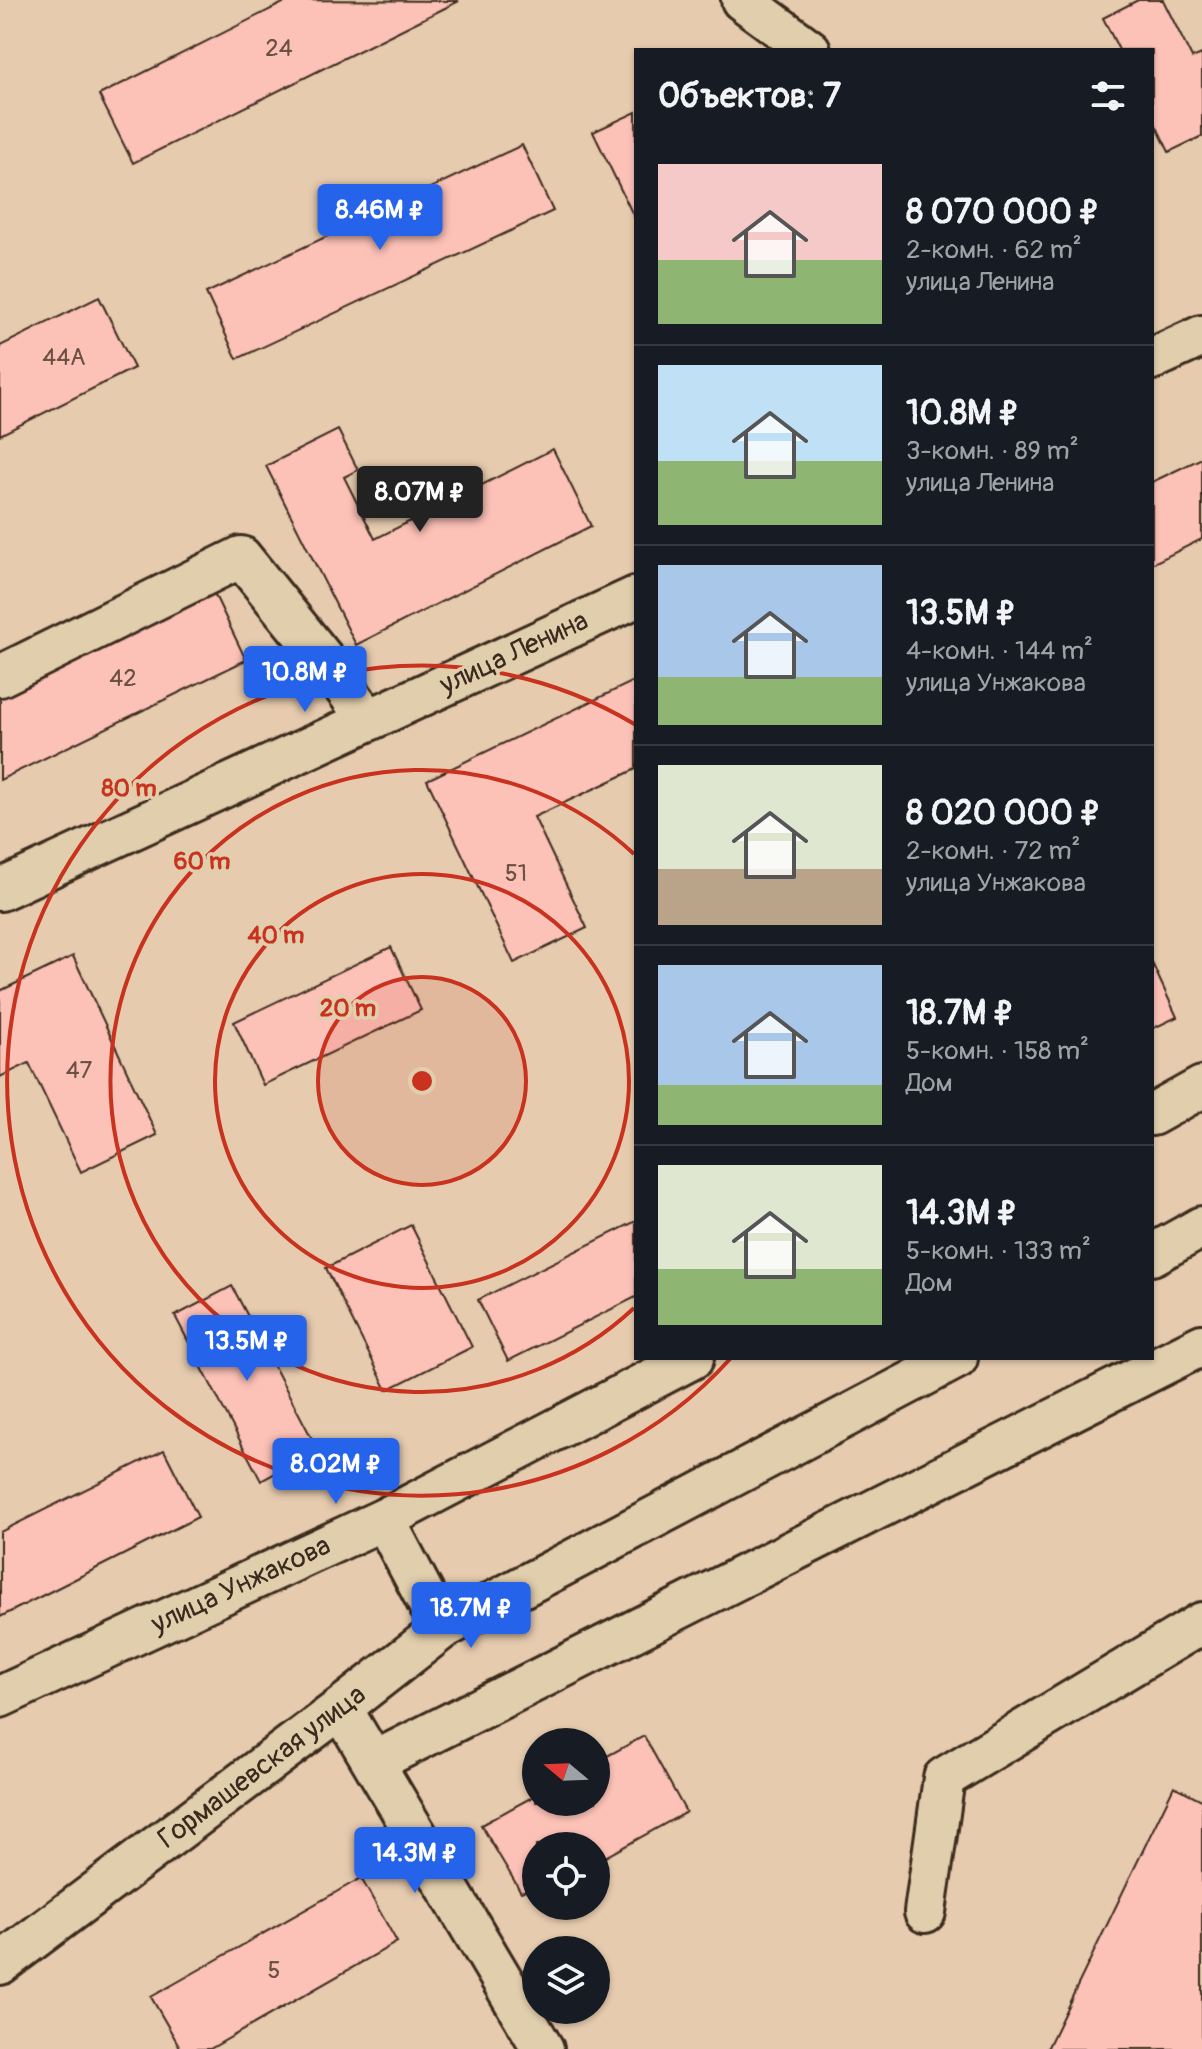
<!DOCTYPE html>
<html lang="ru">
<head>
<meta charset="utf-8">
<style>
  :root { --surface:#171b24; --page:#20242c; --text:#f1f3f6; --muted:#9ea1a6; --line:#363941; --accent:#2563eb }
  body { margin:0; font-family:Pangolin,sans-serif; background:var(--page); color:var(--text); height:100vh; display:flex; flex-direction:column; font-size:30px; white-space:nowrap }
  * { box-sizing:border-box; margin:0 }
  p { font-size:26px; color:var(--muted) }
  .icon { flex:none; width:44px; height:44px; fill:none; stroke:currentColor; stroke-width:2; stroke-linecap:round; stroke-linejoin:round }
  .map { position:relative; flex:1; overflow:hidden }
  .panel { position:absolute; left:634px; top:48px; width:520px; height:1312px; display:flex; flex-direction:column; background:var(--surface); border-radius:0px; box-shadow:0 2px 6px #0004 }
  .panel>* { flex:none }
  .needle { width:52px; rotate:289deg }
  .controls { position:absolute; left:522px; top:1728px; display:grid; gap:16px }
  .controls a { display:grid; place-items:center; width:88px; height:88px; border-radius:50%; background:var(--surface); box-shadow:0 2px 6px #0004; font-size:40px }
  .price { position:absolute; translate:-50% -68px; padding:0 18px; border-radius:8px; background:var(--accent); color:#fff; font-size:26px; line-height:52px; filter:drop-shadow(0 2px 4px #0008) }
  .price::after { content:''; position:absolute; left:50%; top:48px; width:24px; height:18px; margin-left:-12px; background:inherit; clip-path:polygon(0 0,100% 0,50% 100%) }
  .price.current { background:#222; color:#fff }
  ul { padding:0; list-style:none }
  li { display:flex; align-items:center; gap:24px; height:200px; padding:0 24px }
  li+li { border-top:2px solid var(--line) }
  li span { display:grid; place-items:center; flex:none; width:224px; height:160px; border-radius:0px; color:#555 }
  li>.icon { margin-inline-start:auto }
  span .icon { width:96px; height:96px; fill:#fffc; stroke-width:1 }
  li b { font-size:34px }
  h2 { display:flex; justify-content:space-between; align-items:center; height:96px; padding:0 24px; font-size:34px }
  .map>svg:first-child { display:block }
  .building { fill:#fcc1b7; stroke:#3b2a1e; stroke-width:2 }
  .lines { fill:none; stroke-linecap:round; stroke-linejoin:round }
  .minor-casing { stroke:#3b2a1e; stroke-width:46 }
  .minor { stroke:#e1ceac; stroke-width:40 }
  .ring { fill:none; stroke:#c8321e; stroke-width:4 }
  .labels { text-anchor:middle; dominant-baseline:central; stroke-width:7; stroke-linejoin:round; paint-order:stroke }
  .number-label { font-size:24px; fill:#6b5044 }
  .street-label { font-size:28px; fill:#3b2a1e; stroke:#e1ceac }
  .centre { fill:#c8321e; stroke:#e1ceac; stroke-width:4 }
  .ring-label { font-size:24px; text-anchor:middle; font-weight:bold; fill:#c8321e; stroke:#e1ceac; stroke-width:7; stroke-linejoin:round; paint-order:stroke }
</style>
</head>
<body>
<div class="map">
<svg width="1202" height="2049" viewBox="0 0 1202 2049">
  <rect width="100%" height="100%" fill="#e6cbae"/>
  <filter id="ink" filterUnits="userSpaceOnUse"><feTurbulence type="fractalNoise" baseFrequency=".0125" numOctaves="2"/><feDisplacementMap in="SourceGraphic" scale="16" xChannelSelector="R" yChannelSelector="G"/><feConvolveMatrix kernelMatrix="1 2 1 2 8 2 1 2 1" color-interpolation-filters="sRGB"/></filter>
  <g filter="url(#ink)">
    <path class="building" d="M289 0 459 1 133 163 99 95Z
      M1138 0H1163L1192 58 1202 54V136L1169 152 1152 117V50H1119L1103 18Z
      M636 112V221L593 132Z
      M522 145 553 211 237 359 206 293Z
      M99 297 134 368 0 435V346Z
      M338 430 358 470 344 477 375 539 553 449 591 526 356 645 266 466Z
      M1202 458V539L1152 564V482Z
      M213 591 246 660 0 780V695Z
      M636 680V769L534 817 587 928 514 963 427 780Z
      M391 947 421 1010 263 1085 234 1022Z
      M73 956 157 1135 81 1172 29 1063 0 1077V991Z
      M1152 963 1177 1017 1152 1029Z
      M636 1221V1297L508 1361 478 1300Z
      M411 1225 472 1347 387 1390 326 1268Z
      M232 1286 318 1450 261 1481 175 1316Z
      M164 1450 198 1517 0 1617V1532Z
      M644 1736 686 1812 596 1862V1846H536V1886L521 1892 481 1825 536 1795V1802H596V1762Z
      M1174 1786 1202 1800V2049H1047Z
      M361 1878 397 1942 210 2049H181L151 1997Z"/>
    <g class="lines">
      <g class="minor-casing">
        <path id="minor" d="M742 0 810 50
          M1152 359 1202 336
          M0 676 241 557 330 667 368 720
          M0 890 636 597
          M1152 1115 1202 1087
          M1152 1255 1202 1227
          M384 1519 442 1629
          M0 1697 384 1519 693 1358
          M341 1708 543 2049
          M374 1762 1202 1345
          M925 1912 944 1778 1202 1623
          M0 1964 341 1708 442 1629 957 1358"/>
      </g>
      <use href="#minor" class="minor"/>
    </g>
  </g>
  <circle cx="422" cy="1081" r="104" fill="#c8321e" fill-opacity=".12"/>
  <g class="ring">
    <circle cx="422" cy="1081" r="104"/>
    <circle cx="422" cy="1081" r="207"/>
    <path d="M634 1308A311 311 0 1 1 634 854"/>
    <path d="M730 1359A415 415 0 1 1 636 725"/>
  </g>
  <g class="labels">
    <g class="number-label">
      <text x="279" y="48">24</text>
      <text x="64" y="357">44А</text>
      <text x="123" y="678">42</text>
      <text x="516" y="873">51</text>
      <text x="79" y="1070">47</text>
      <text x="274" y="1970">5</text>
    </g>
    <g class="street-label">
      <text transform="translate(514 653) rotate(-25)">улица Ленина</text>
      <text transform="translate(241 1585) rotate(-25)">улица Унжакова</text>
      <text transform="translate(262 1767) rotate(-37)">Гормашевская улица</text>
    </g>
  </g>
  <circle cx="422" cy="1081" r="12" class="centre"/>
  <g class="ring-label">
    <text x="129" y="796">80 m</text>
    <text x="202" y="869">60 m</text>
    <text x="276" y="943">40 m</text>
    <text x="348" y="1016">20 m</text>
  </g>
</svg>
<div class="controls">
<a><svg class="needle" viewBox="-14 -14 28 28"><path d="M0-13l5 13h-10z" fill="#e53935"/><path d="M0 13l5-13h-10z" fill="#9ea1a6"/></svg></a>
<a><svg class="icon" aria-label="locate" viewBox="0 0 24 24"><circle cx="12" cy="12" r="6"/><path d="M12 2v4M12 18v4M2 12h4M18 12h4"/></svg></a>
<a><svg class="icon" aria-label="layers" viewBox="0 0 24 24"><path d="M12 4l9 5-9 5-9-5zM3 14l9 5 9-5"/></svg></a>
</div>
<b class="price" style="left:380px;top:252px">8.46M ₽</b>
<b class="price current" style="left:420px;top:534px">8.07M ₽</b>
<b class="price" style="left:305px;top:714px">10.8M ₽</b>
<b class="price" style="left:247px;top:1383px">13.5M ₽</b>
<b class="price" style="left:336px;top:1506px">8.02M ₽</b>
<b class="price" style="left:471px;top:1650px">18.7M ₽</b>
<b class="price" style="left:415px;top:1895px">14.3M ₽</b>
<section class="panel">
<h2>Объектов: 7<svg class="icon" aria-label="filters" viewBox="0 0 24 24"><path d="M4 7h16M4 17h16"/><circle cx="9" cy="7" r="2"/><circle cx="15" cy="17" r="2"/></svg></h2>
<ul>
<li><span style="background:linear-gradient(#f6c9c9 60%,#8fb573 0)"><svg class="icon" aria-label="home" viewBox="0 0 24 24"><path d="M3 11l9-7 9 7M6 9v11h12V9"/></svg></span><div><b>8 070 000 ₽</b><p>2-комн. · 62 m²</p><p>улица Ленина</p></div></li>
<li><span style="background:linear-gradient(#bfe0f5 60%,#8fb573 0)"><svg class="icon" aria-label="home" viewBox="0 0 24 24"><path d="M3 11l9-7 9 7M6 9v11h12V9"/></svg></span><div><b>10.8M ₽</b><p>3-комн. · 89 m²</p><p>улица Ленина</p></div></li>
<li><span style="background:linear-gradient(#a9c7e8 70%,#8fb573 0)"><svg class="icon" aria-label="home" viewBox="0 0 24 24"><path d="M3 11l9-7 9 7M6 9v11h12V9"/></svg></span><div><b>13.5M ₽</b><p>4-комн. · 144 m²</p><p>улица Унжакова</p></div></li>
<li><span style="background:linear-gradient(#dfe7d0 65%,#b9a48a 0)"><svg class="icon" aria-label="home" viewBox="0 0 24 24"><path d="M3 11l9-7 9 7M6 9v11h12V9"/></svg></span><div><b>8 020 000 ₽</b><p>2-комн. · 72 m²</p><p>улица Унжакова</p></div></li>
<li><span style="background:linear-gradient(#a9c7e8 75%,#8fb573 0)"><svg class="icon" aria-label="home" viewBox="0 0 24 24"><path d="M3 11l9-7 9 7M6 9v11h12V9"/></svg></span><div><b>18.7M ₽</b><p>5-комн. · 158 m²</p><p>Дом</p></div></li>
<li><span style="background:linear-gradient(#dfe7d0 65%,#8fb573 0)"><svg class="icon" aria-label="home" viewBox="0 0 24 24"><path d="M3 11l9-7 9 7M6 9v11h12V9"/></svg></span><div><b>14.3M ₽</b><p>5-комн. · 133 m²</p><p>Дом</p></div></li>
</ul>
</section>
</div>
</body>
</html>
